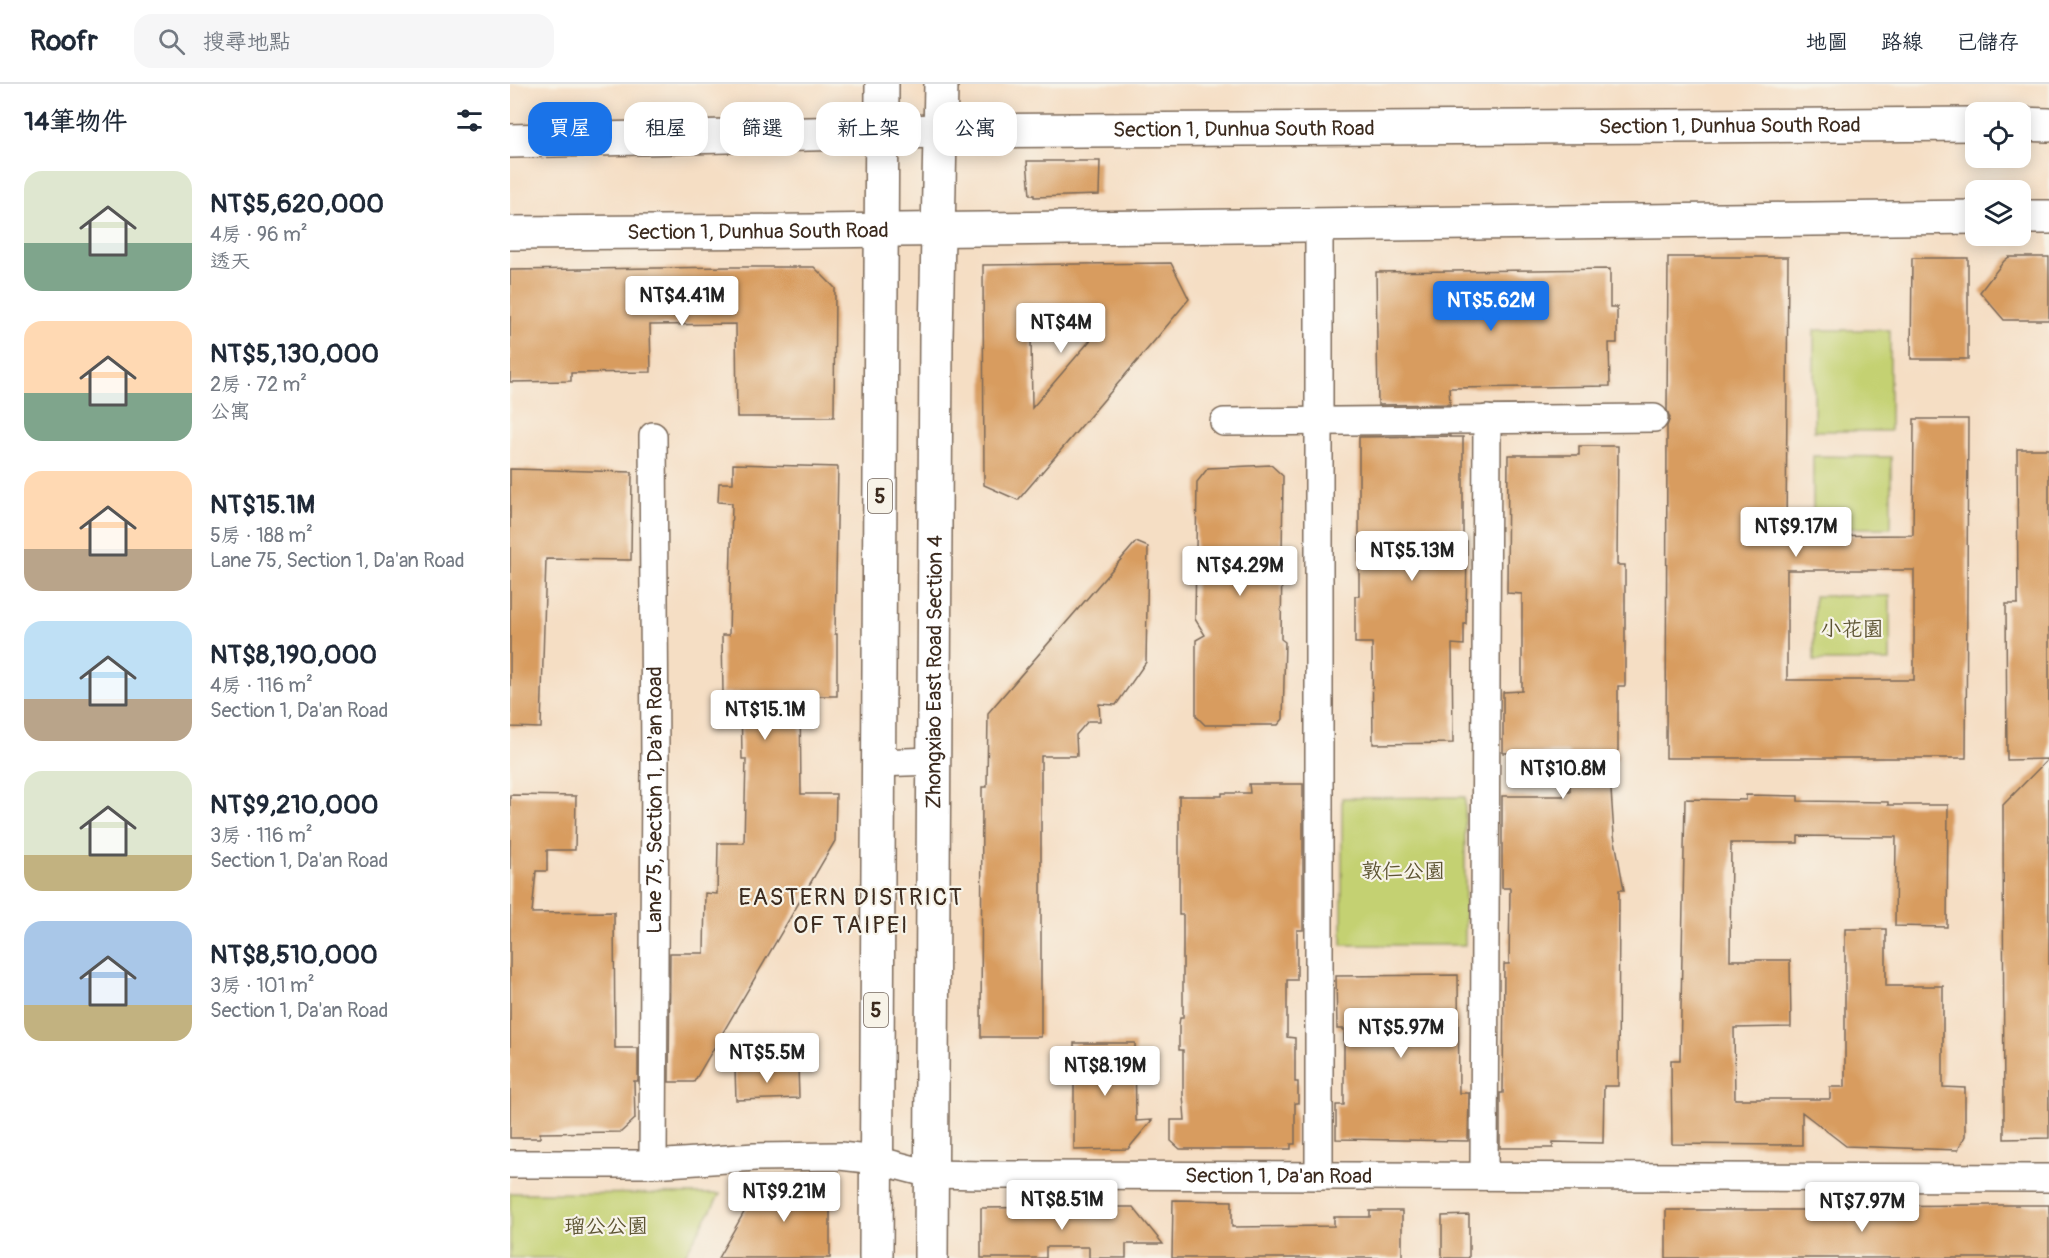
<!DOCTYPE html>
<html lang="zh-TW">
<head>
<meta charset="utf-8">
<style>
  :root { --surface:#fff; --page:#f6f6f7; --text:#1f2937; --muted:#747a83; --line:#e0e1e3; --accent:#1a73e8 }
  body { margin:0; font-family:Pangolin,"LXGW WenKai TC",sans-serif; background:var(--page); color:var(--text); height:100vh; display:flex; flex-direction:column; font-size:22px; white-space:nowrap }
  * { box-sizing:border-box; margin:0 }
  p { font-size:20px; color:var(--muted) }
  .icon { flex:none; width:33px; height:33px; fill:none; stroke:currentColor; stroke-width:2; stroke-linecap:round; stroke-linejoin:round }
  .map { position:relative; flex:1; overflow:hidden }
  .details { display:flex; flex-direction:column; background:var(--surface); width:510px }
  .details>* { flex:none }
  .hud { position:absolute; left:18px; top:18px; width:570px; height:54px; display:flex; gap:12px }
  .fabs { position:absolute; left:1455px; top:18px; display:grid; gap:12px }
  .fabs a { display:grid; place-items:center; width:66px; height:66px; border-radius:12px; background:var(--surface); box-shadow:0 3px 15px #0003; font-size:30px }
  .price { position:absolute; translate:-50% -51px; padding:0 14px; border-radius:6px; background:#fff; color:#222; font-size:20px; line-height:39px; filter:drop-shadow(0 2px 3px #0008) }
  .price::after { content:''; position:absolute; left:50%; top:36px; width:18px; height:14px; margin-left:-9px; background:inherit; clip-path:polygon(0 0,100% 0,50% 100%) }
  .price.active { background:var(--accent); color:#fff }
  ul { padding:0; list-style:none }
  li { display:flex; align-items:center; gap:18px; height:150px; padding:0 24px }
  li span { display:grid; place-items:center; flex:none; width:168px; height:120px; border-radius:18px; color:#555 }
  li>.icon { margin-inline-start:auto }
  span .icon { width:72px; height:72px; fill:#fffc; stroke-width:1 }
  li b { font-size:26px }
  h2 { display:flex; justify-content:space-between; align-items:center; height:72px; padding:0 24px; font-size:26px }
  .pill { padding:0 21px; border-radius:18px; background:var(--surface); box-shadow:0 3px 15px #0003; font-size:21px; line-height:54px }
  .pill.active { background:var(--accent); color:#fff }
  header { display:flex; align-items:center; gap:36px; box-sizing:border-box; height:84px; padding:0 30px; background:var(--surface); border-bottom:2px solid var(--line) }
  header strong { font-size:28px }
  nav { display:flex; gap:33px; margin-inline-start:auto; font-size:21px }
  .search { width:420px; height:54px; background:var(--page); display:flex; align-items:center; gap:15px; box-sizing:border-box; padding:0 21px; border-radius:18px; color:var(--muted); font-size:22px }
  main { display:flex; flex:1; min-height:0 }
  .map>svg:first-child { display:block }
  .green { fill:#c4d172; stroke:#807e48; stroke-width:1.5 }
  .building { fill:#d89c5f; fill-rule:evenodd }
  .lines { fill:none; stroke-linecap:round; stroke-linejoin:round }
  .minor-casing { stroke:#7c6958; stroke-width:30 }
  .major-casing { stroke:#7c6958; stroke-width:36 }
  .minor { stroke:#fff; stroke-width:27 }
  .major { stroke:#fff; stroke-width:33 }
  .labels { text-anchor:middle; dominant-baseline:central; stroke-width:4.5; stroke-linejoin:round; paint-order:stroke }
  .shield { fill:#f7f3e8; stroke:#73665b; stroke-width:1.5 }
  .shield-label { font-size:20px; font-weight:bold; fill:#3b2a1e }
  .street-label { font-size:21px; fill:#3b2a1e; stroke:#f7f3e8 }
  .park-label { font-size:21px; fill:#5d5433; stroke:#f7f3e8 }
  .quarter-label { font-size:24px; letter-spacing:1.5px; fill:#3b2a1e; stroke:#f7f3e8 }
</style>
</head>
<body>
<header>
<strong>Roofr</strong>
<div class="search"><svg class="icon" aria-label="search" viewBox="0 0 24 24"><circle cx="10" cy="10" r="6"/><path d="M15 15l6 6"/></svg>搜尋地點</div>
<nav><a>地圖</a><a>路線</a><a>已儲存</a></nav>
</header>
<main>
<section class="details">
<h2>14筆物件<svg class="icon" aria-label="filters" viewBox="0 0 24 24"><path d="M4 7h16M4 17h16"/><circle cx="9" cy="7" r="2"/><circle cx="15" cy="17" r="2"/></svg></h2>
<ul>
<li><span style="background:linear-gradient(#dfe7d0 60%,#7fa58c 0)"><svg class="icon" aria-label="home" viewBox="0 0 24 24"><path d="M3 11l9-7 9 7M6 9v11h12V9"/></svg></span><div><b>NT$5,620,000</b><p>4房 · 96 m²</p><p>透天</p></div></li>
<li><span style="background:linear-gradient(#ffd9b3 60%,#7fa58c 0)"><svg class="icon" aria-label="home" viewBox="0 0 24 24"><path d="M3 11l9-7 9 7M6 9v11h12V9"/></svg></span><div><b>NT$5,130,000</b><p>2房 · 72 m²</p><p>公寓</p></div></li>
<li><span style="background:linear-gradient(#ffd9b3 65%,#b9a48a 0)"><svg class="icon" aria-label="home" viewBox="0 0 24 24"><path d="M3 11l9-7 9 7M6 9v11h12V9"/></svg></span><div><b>NT$15.1M</b><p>5房 · 188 m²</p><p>Lane 75, Section 1, Da'an Road</p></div></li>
<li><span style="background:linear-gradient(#bfe0f5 65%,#b9a48a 0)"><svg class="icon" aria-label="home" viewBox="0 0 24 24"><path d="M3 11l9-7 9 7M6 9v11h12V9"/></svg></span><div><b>NT$8,190,000</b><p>4房 · 116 m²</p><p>Section 1, Da'an Road</p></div></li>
<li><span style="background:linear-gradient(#dfe7d0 70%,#c2b280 0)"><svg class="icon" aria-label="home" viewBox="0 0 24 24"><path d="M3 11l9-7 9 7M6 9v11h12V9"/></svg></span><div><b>NT$9,210,000</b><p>3房 · 116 m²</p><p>Section 1, Da'an Road</p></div></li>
<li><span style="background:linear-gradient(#a9c7e8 70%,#c2b280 0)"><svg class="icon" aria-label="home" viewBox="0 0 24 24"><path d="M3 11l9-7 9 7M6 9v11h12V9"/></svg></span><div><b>NT$8,510,000</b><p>3房 · 101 m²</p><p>Section 1, Da'an Road</p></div></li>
</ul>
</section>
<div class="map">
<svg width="1539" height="1174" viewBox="0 0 1539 1174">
  <rect width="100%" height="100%" fill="#f7f3e8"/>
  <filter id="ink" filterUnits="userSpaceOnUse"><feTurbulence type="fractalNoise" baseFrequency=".0167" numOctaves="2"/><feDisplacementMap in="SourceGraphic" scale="12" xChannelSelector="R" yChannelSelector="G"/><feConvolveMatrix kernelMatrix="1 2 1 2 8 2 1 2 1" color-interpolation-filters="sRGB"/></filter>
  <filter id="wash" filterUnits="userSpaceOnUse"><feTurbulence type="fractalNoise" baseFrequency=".008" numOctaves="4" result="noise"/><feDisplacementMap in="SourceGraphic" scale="24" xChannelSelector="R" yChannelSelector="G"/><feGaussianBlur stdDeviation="1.35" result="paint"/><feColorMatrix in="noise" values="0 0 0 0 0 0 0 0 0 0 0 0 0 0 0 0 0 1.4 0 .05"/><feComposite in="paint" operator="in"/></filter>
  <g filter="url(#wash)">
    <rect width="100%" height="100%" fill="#f5dec4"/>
    <path class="green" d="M1304 246H1380V347H1304Z
      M1303 372 1381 373V444H1303Z
      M1304 512H1380V577H1304Z
      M955 713V861H832V714Z
      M0 1109 210 1110 173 1174H0Z"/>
    <g id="blocks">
      <path class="building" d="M517 77H590L589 111 524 113V111H520Z
        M1158 173H1278L1276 452 1403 451 1404 335H1458L1456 674H1156L1157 342 1160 334 1157 326ZM1277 486H1404V596H1277Z
        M1499 173H1539V236H1494L1470 208 1494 177Z
        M1402 174H1458V275H1401Z
        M661 179 679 215 646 255 508 416 474 401 473 181ZM584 252 522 324 521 253Z
        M221 183H304L325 204 324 333H227L226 240 140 241 141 288 61 289V297L0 298V186Z
        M1100 185V223H1107V259H1099L1100 302 939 304 940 320 868 321 866 188Z
        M940 352V353H953V457H957L956 540H954V561L942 560 943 659 863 660 862 559H845V512H849V353Z
        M1069 362H1108L1107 481H1115V602H1108V673L1107 676H1099L1104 751 1114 806H1109L1108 1002H1094L1093 1059 1043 1058V1064H990V1009H993L994 880H999L1000 804H992V712H1054V707H1060L1059 668 993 669V608L1012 607V510L997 509 998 371H1069Z
        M1507 365H1539V1054L1494 1055 1493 721 1538 675 1497 676 1496 520H1508Z
        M223 380 328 383 325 550H327V612H290L291 710H326L325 757 184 998H159L160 869H194L195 809 207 810 208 759H234L236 675H232L231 609H213L212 551H219L222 419 208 418 209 399H223Z
        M761 381 773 392 771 555 775 558 773 635 768 641H695L686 632V556L695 551 685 535 687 398 698 384Z
        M0 385 122 388 121 476 36 475 31 644 0 643Z
        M626 458 638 463 636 578 606 621 589 620 590 637H578L566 651 567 672H531V953H471L472 703H477L478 629Z
        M739 700H793V846H787V896H777V953L785 954V998H788V1019H785V1060H781V1065H670L661 1057V1036H675L673 1011V966H669V940L670 934H673V831H669V712H712V709H740Z
        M0 711 66 712 65 766H37V787H26L22 829 104 828 105 964H128V997H124L125 1035 111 1048 30 1049V1054H0Z
        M1236 711 1288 712V717L1378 718V721H1438L1437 843 1385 842 1386 753 1288 752V759H1221L1220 876H1280L1281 943 1224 944 1225 1015H1320V1003H1335V845H1376V902H1433V1003L1455 1004V1052L1448 1066 1336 1062 1292 1028V1061L1162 1060 1161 976H1170L1175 715 1236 716Z
        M948 891 949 1009H959L958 1057 826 1055V1021H834V945H827L826 892Z
        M564 959H625L626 1037 642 1036 618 1065 564 1066Z
        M288 983 289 1014 226 1016 225 985Z
        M256 1098H320V1174H208L248 1104Z
        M663 1116 722 1117V1143L824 1142V1133H860V1127H892V1174H662Z
        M1486 1121H1539V1174H1156V1126H1320V1122Z
        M556 1123H623L653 1160H616V1174H579V1163H536V1174H471V1124Z
        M959 1131V1174H932V1132Z"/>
    </g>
  </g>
  <g filter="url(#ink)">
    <use href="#blocks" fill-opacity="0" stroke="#7c6958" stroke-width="1.5"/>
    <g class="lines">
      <g class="minor-casing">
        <g id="minor">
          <path d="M714 338 1144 334"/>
          <path d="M368 679 423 677"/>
          <path id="s1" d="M0 1080H143L245 1073 330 1072 366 1076 420 1090 474 1091 1539 1094"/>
          <path id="s2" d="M143 1080 145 676 143 352"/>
          <path d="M809 1092V141"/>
          <path d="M974 1092 977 335"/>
        </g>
      </g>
      <g class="major-casing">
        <g id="major">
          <path d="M1510 40 1539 41"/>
          <path id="s3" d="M0 57 429 47 1466 40"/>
          <path d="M1510 133H1539"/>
          <path id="s4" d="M0 149 303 147 1466 133"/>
          <path d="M366 1174 372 0"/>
          <path id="s5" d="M421 1174 426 253 431 0"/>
        </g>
      </g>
      <use href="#minor" class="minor"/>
      <use href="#major" class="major"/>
    </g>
  </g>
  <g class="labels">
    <g class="shield">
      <rect x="358" y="395" width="24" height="34" rx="4.5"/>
      <rect x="354" y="909" width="24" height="34" rx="4.5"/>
    </g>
    <g class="shield-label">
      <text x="370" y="412">5</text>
      <text x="366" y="926">5</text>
    </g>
    <g class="street-label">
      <text stroke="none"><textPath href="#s3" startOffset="1220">Section 1, Dunhua South Road</textPath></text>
      <text stroke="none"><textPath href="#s3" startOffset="734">Section 1, Dunhua South Road</textPath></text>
      <text stroke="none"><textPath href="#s4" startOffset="248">Section 1, Dunhua South Road</textPath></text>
      <text stroke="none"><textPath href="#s5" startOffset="586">Zhongxiao East Road Section 4</textPath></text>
      <text stroke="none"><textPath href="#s2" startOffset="364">Lane 75, Section 1, Da'an Road</textPath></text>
      <text stroke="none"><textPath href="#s1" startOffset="771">Section 1, Da'an Road</textPath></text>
    </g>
    <g class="park-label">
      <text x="1342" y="545">小花園</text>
      <text x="893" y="787">敦仁公園</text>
      <text x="96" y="1142">瑠公公園</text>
    </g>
    <g class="quarter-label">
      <text x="341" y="813">EASTERN DISTRICT<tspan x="341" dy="28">OF TAIPEI</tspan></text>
    </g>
  </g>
</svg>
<div class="fabs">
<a><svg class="icon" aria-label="locate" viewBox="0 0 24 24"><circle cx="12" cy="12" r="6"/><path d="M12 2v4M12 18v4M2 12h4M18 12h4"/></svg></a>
<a><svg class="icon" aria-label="layers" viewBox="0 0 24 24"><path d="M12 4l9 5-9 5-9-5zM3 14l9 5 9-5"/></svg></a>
</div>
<b class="price" style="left:172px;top:243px">NT$4.41M</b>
<b class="price active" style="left:981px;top:248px">NT$5.62M</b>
<b class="price" style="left:551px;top:270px">NT$4M</b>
<b class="price" style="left:1286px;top:474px">NT$9.17M</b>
<b class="price" style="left:902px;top:498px">NT$5.13M</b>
<b class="price" style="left:730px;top:513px">NT$4.29M</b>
<b class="price" style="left:255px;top:657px">NT$15.1M</b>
<b class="price" style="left:1053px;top:716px">NT$10.8M</b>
<b class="price" style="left:891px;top:975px">NT$5.97M</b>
<b class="price" style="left:257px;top:1000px">NT$5.5M</b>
<b class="price" style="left:595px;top:1013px">NT$8.19M</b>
<b class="price" style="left:274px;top:1139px">NT$9.21M</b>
<b class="price" style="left:552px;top:1147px">NT$8.51M</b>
<b class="price" style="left:1352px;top:1149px">NT$7.97M</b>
<div class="hud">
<a class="pill active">買屋</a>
<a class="pill">租屋</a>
<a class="pill">篩選</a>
<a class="pill">新上架</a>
<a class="pill">公寓</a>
</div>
</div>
</main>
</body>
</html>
